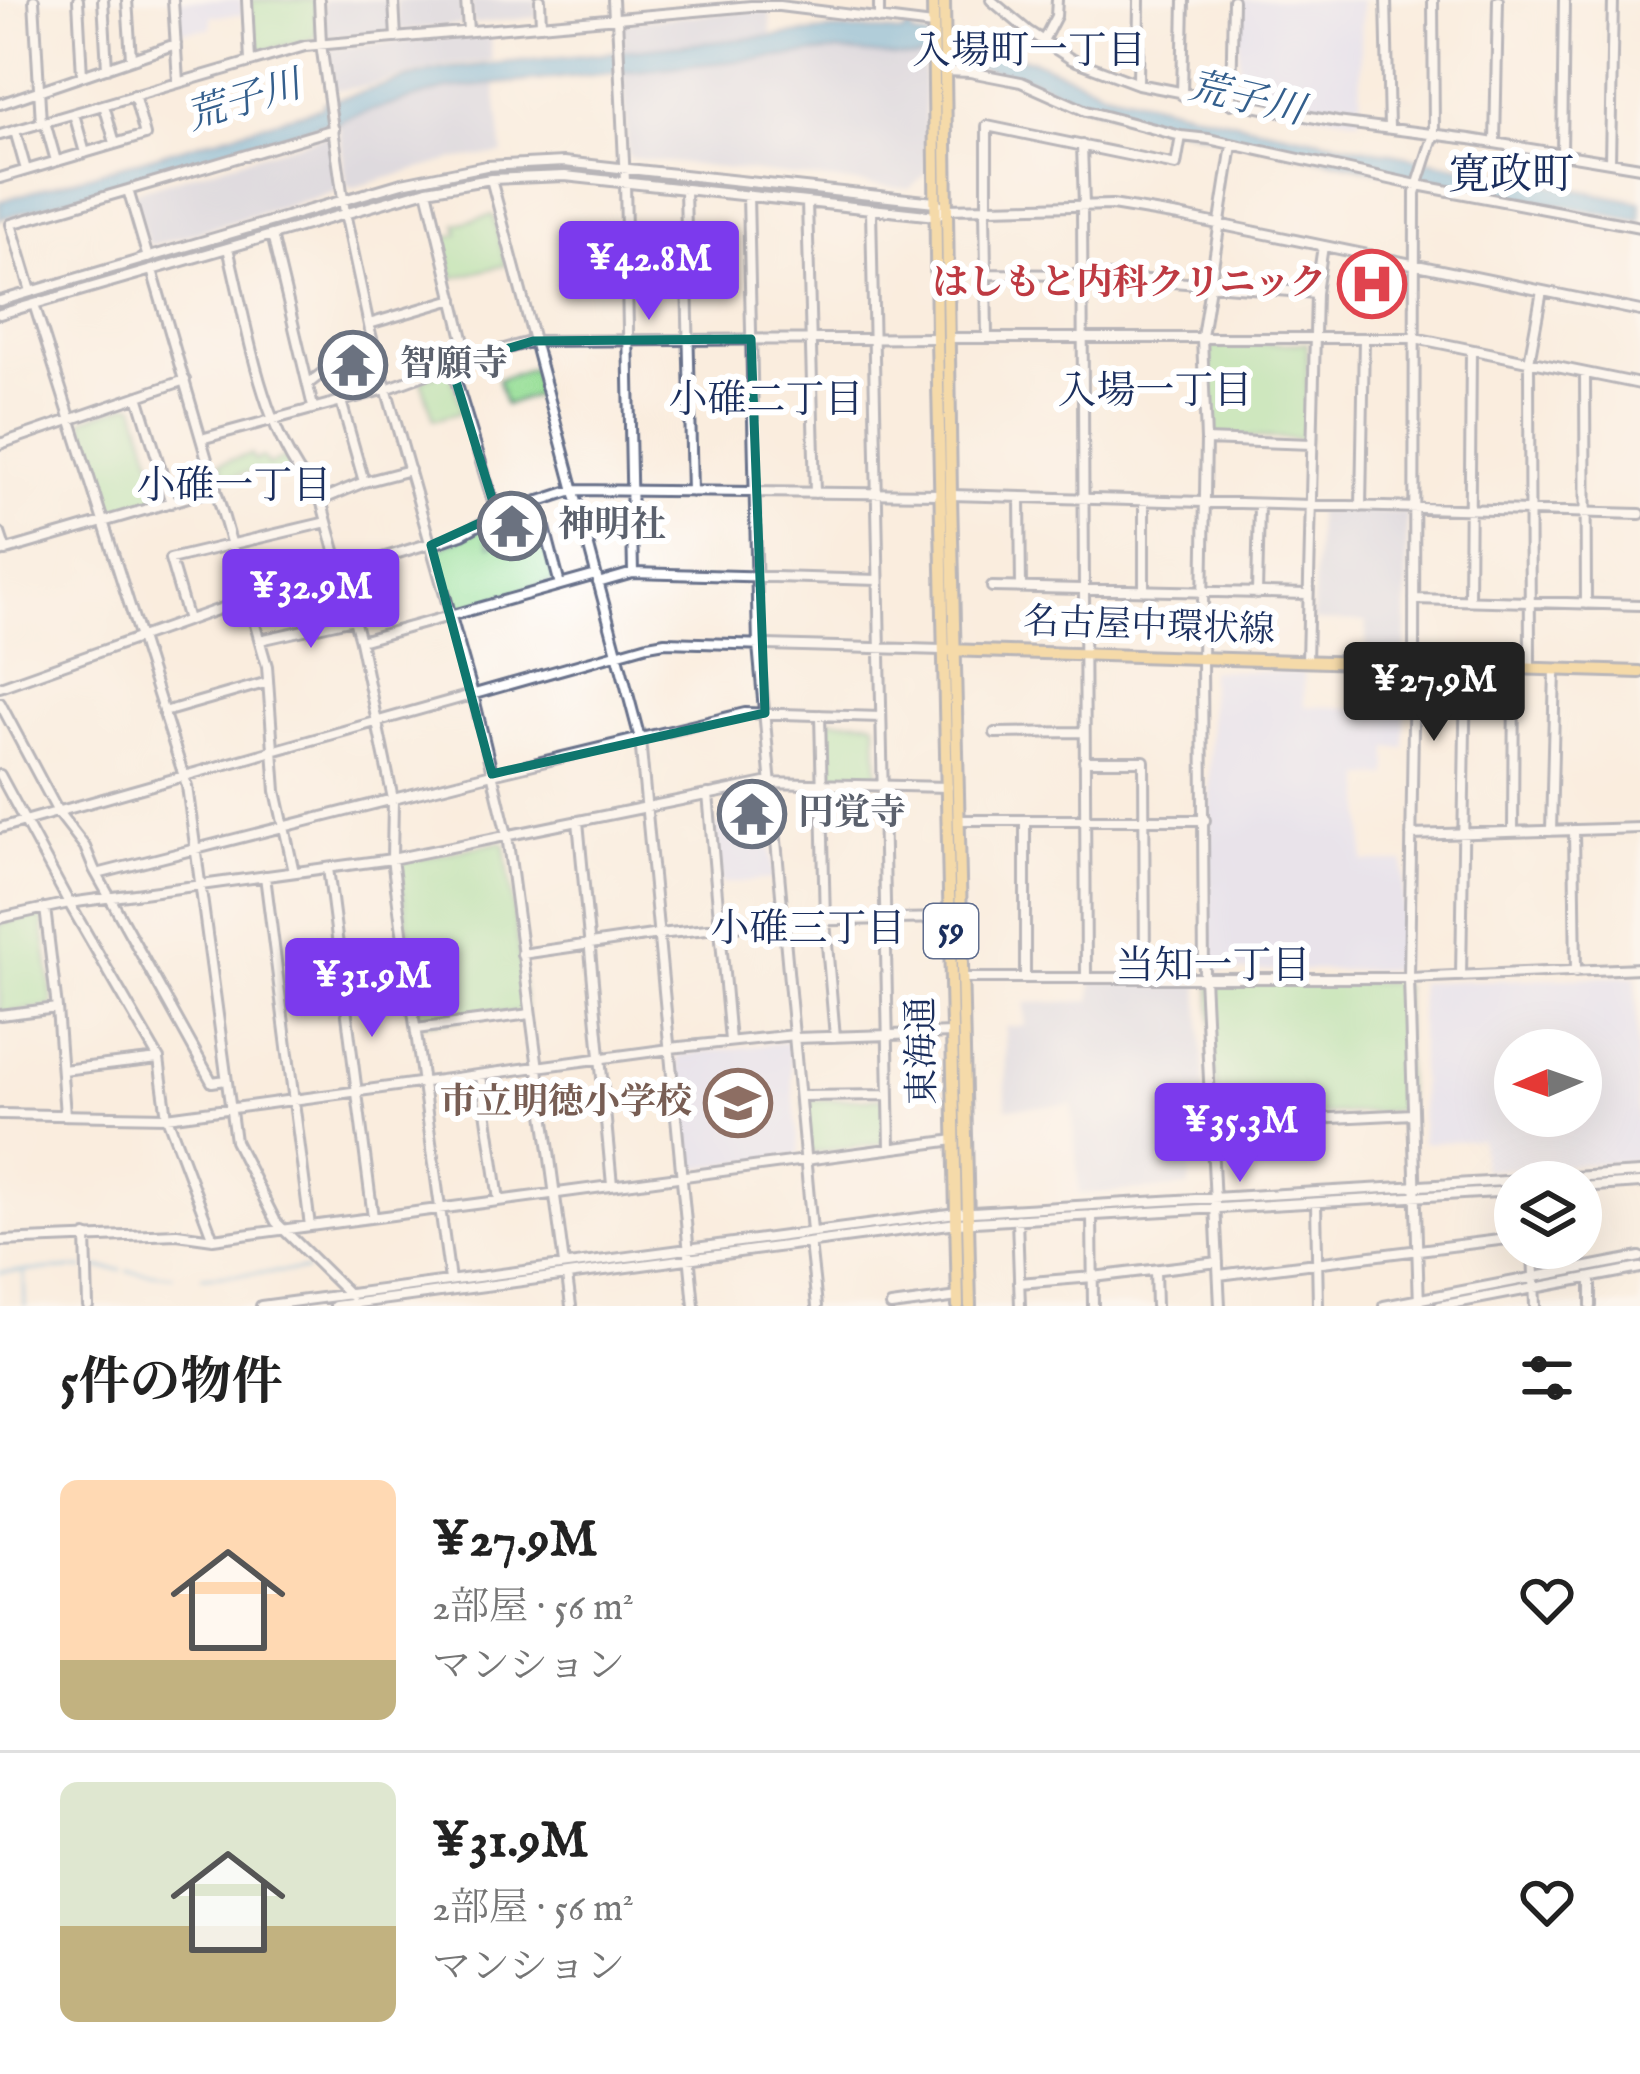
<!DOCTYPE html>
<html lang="ja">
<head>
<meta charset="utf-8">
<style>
  :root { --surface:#fff; --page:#f2f2f2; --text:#222; --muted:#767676; --line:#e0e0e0; --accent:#7c3aed }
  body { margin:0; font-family:"IM FELL English","Noto Serif JP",serif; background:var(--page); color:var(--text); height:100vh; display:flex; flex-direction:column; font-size:45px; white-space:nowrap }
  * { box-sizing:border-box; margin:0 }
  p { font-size:39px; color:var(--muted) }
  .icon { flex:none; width:66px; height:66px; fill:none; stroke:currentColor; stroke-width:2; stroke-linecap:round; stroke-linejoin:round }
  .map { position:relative; height:1306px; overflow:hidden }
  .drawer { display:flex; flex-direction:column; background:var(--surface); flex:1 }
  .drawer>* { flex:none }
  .needle { width:78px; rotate:268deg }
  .controls { position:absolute; left:1494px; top:1029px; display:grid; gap:24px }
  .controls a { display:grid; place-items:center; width:108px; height:108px; border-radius:50%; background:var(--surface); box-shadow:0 12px 48px #0002; font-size:60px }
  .price { position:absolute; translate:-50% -102px; padding:0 27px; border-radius:12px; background:var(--accent); color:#fff; font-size:39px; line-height:78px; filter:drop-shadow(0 3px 6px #0008) }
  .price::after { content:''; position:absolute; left:50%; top:72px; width:36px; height:27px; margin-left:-18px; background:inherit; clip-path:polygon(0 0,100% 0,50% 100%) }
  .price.active { background:#222; color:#fff }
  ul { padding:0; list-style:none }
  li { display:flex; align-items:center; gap:36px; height:300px; padding:0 60px }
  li+li { border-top:3px solid var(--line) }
  li span { display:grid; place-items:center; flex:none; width:336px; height:240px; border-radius:18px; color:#555 }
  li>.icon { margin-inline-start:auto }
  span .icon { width:144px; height:144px; fill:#fffc; stroke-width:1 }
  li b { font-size:51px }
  h2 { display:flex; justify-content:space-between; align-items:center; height:144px; padding:0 60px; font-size:51px }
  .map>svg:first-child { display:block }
  .built { fill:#d4d8f9; fill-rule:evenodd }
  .industrial { fill:#bdc3de }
  .green { fill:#99df98; stroke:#5a877b; stroke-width:3 }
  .water { fill:#5aa7d3; stroke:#3a6b98; stroke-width:3 }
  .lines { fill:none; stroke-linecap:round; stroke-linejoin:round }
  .stream { stroke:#5aa7d3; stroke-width:3 }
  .minor-casing { stroke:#69728b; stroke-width:14 }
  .major-casing { stroke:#69728b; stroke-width:16 }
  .minor { stroke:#fff; stroke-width:8 }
  .major { stroke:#f0c369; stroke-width:10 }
  .marked { fill:none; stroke:#0f766e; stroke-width:9; stroke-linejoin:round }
  .labels { text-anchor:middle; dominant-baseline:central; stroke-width:12; stroke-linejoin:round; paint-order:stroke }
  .shield { fill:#fff; stroke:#5f6d8e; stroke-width:3 }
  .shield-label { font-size:33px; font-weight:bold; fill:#1b2f5e }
  .health-label { font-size:36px; font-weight:bold; fill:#be3a42; stroke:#fff; text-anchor:end }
  .worship-label { font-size:36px; font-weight:bold; fill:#5b616d; stroke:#fff; text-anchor:start }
  .street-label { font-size:36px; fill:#1b2f5e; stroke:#fff }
  .education-label { font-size:36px; font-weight:bold; fill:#785e54; stroke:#fff; text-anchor:end }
  .neighbourhood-label { font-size:39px; fill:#1b2f5e; stroke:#fff }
  .water-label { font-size:39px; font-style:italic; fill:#345f8d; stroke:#fff }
  .quarter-label { font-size:42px; fill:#1b2f5e; stroke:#fff }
</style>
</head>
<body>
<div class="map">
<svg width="1640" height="1306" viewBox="0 0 1640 1306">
  <rect width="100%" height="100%" fill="#fff"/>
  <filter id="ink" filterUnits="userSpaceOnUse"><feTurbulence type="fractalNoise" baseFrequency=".00833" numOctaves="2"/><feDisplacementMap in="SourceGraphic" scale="24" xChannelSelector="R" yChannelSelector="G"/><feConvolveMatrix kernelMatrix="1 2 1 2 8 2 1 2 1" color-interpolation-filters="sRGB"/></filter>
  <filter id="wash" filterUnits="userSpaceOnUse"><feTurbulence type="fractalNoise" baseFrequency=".004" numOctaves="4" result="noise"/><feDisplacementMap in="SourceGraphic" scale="48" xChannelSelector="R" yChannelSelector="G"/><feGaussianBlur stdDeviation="2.7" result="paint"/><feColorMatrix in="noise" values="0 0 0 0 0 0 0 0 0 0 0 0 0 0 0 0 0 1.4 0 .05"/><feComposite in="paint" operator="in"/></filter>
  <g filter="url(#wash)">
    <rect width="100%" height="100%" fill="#faedde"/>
    <path class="built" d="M177 0H242L243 15 211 16V29L179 31Z
      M1239 0H1362L1360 120 1239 101Z
      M1210 670 1304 673V706L1405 709V748H1388V776L1364 777V862H1404L1402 964 1397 970 1212 971 1209 968Z
      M768 821 774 879 721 884 715 825Z
      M1636 976 1639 1158 1636 1161 1483 1170 1481 1140 1422 1143 1419 982ZM1515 1050H1581V1116H1515Z
      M785 1042 789 1045 799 1152 797 1155 691 1169 688 1167 677 1055Z"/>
    <path class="industrial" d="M323 0H391L393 29 387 32 328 38 325 34Z
      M396 0H462L463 23 461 25 401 31 398 27Z
      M470 0H537L538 17 475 24 472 22Z
      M751 10H770L771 36 622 51V22Z
      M490 33 492 61 442 66 368 86 334 91 329 48Z
      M838 51 924 56 926 174 909 189 630 158 628 155 623 72Z
      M495 84 503 154 452 160 352 188 347 186 338 123 343 119 430 92Z
      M326 135 331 138 338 188 336 191 151 246 148 244 133 195 136 191Z
      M1317 510 1404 512 1407 515 1406 647 1401 653 1366 652V622L1313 621Z
      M1092 981H1195L1199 984 1206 1127 1192 1128 1189 1187 1079 1194 1072 1105 1006 1108 1005 1027 1025 1026V1003L1091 1001Z"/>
    <path class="green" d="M250 0H315L317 34 313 39 257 52 253 49Z
      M493 215 506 265 453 278 443 238 458 234 456 224Z
      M1307 343V439L1214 436 1212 434 1209 345Z
      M533 368 540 394 505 405 498 380Z
      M447 370 450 371 462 412 434 420 421 380Z
      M130 404 135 405 163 496 162 500 112 515 83 423 84 419Z
      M251 454 254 460 263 457 268 465 286 457 294 472 259 477 257 470 225 479 220 463Z
      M483 528 490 546 526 534 529 544 544 539 555 581 459 610 454 607 438 552 440 548Z
      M827 720 873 721 876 725 878 779 875 781 828 780 825 776 824 723Z
      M501 842 505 845 526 1008 523 1011 423 1024 420 1022 399 865 400 862Z
      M38 915 42 918 53 1004 50 1007 0 1013V924Z
      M1213 981 1398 982 1404 987 1407 1106 1404 1110 1221 1119 1217 1116 1210 984Z
      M882 1098 885 1101 884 1143 812 1153 808 1150 804 1103 806 1100Z"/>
    <path class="water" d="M907 27 911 28 912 35 1032 60 1108 92 1249 125 1640 202V221L1370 169 1172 126 1095 108 1032 79 925 56 915 58 838 51 446 89 343 119 338 123 321 124 0 219V201L322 107 323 102C362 95 401 78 442 69L836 30H870L904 33Z"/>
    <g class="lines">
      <path class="stream" d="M92 1267 121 1270
        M128 1271 173 1276
        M0 1272 83 1268
        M24 1272 25 1306
        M202 1277 306 1270"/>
    </g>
  </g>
  <g filter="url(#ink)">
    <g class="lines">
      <g class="minor-casing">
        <path id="minor" d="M34 0 41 123
          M78 0 82 76
          M103 0 107 68
          M127 0 131 58
          M173 0 178 82
          M247 0 250 61
          M319 0 321 44 345 213 371 335 473 694 507 835 564 1264
          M394 0 396 38
          M466 0 468 31
          M540 0 541 25
          M613 0 614 18
          M879 0V19
          M991 0 1028 31 1071 59 1138 84 1337 122 1470 139 1640 167
          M1386 0 1389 128
          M617 18 625 182 633 573
          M1043 41 1056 16 1057 0
          M946 71 970 72 1021 82 1086 111 1181 136 1209 139 1417 185 1640 227
          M1138 84 1139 0
          M1182 95 1184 0
          M0 104 176 44
          M1231 104 1233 0
          M104 105 115 143
          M74 114 85 153
          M45 122 56 161
          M15 131 26 170
          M0 135 305 46 751 6H779L933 25
          M1495 143 1498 0
          M1082 145 1084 205
          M1562 154 1564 0
          M1610 162 1613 0
          M0 178 145 135 134 95
          M491 179 640 739 694 1306
          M685 189 692 492
          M427 190 468 359
          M748 195 758 645 812 1231
          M807 202 815 493
          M1082 205 1086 977
          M985 208 987 337
          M987 208V126L1176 165 1181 136
          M871 209 890 1148
          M272 235 313 407
          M228 248C249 332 261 435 321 500
          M148 258 128 190 334 129
          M152 270 267 666 276 791 294 872
          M986 274 1082 275 1316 293
          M31 291 11 224 128 190
          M0 301 402 183 486 166 564 162 935 202 947 209 1112 205 1179 216 1640 311
          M34 304 187 786 235 1141 276 1222 351 1296
          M0 314 427 190 491 179 565 176 936 216 947 209
          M369 324 454 299
          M948 338H1415L1640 384
          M451 365 497 515
          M1585 373 1586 604
          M308 384 371 335
          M138 396 171 503
          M341 401 364 482
          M201 439 386 389 468 359 533 341 937 338
          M1206 440 1312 444
          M0 444 185 380
          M410 470 364 482 321 500 360 641 393 799 392 859 450 1280
          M951 495 1640 514
          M1020 497 1021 588
          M538 501 560 585
          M1144 501V591
          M1361 507 1364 338
          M0 533 6 551
          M431 545 462 534 497 515 573 490 941 494
          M0 552 216 489
          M598 583 633 573 878 580
          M992 587 1308 594
          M1257 594 1259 504
          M1414 599 1640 605
          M1469 600 1471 350
          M188 620 170 559 327 522
          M260 640 353 619
          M360 641 596 575
          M1307 661 1316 293 1323 246
          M1530 668 1529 362 1542 291
          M0 687 248 599 431 543
          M0 703 58 812 85 847 94 869 212 1082 226 1080
          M164 712 268 682
          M820 715 825 921 835 1037
          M995 733 1084 732
          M1084 761H1144L1145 977
          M0 775 69 903 159 1059 167 1117 213 1239
          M708 794 730 1041
          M959 820H1205
          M578 821 612 1185
          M0 828 648 645 665 642 943 650
          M1574 830 1576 972
          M1551 831 1555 669
          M1513 832 1514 667
          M1411 835 1640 828
          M328 868 373 1217
          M97 874 492 774 745 713 881 717
          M265 876 310 1226
          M45 908 57 1008 65 1115
          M0 918 69 903 392 859 765 783 948 787
          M522 954 659 934 784 921 950 918
          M1025 976V821
          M1461 976 1466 666
          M963 978H1409L1640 968
          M0 1015 57 1008
          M416 1029 530 1014
          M795 1038 953 1033
          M670 1048 794 1035
          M62 1070 159 1059
          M481 1076 499 1200
          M800 1096 889 1095
          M0 1114 167 1117 670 1049
          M1212 1124 1413 1114
          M1581 1187 1640 1183
          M1316 1203 1318 1306
          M1092 1215 1093 1306
          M1017 1219 1020 1306
          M86 1236 88 1306
          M0 1241 177 1234 213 1239 955 1140
          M810 1243 817 1306
          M1533 1248 1535 1306
          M1155 1270 1156 1306
          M1219 1275 1515 1238
          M567 1276 571 1306
          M1591 1278V1306
          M1019 1283 1093 1277 1218 1262
          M261 1306 956 1213 1640 1173
          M335 1306 957 1223 1515 1191
          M891 1306 958 1297
          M1220 1306 1204 977 1202 658 1206 440 1202 337 1232 145
          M1384 1306 1640 1257
          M1419 1306 1409 978 1414 664 1415 193 1434 134 1433 0
          M1440 1306 1640 1268"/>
      </g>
      <g class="major-casing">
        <path id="major" d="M933 0 937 338 958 1306
          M944 0 951 495 970 1306
          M948 650 1640 672"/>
      </g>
      <use href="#minor" class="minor"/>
      <use href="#major" class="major"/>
    </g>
  </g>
  <path d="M0 0H1640V1306H0ZM751 339 765 713 492 774 431 545 497 515 451 365 533 341Z" fill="#faedde" fill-opacity=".55" fill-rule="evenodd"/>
  <path class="marked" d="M751 339 765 713 492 774 431 545 497 515 451 365 533 341Z"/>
  <defs>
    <g id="hospital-ring" transform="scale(3.45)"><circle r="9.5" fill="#fff" stroke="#e0444e" stroke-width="1.5"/><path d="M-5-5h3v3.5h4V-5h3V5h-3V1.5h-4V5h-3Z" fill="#e0444e"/></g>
    <g id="temple-ring" transform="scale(3.45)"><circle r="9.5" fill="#fff" stroke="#6b7280" stroke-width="1.5"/><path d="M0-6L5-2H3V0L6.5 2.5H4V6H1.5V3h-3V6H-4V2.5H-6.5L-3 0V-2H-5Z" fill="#6b7280"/></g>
    <g id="school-ring" transform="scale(3.45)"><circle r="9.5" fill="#fff" stroke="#8d6e63" stroke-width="1.5"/><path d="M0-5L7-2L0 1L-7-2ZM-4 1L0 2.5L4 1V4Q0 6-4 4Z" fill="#8d6e63"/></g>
  </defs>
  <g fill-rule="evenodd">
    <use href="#hospital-ring" x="1372" y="284"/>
    <use href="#temple-ring" x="353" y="365"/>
    <use href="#temple-ring" x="512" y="526"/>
    <use href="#temple-ring" x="752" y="814"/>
    <use href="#school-ring" x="738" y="1103"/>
  </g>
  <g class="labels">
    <rect class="shield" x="924" y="904" width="54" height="54" rx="9"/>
    <g class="shield-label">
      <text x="951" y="931">59</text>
    </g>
    <g class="health-label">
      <text x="1326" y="284">はしもと内科クリニック</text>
    </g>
    <g class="worship-label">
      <text x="400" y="365">智願寺</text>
      <text x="558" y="526">神明社</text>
      <text x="798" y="814">円覚寺</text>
    </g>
    <g class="street-label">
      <text transform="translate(1149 627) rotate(2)">名古屋中環状線</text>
      <text transform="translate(923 1051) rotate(-91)">東海通</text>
    </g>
    <g class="education-label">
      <text x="692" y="1103">市立明徳小学校</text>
    </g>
    <g class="neighbourhood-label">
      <text x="1029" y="52">入場町一丁目</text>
      <text x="1155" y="392">入場一丁目</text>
      <text x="766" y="401">小碓二丁目</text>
      <text x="234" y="487">小碓一丁目</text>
      <text x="808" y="930">小碓三丁目</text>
      <text x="1213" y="967">当知一丁目</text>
    </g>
    <g class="water-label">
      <text transform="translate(1246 100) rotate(13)">荒子川</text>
      <text transform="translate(244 102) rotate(-17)">荒子川</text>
    </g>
    <g class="quarter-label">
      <text x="1511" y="176">寛政町</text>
    </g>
  </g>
</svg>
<div class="controls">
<a><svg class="needle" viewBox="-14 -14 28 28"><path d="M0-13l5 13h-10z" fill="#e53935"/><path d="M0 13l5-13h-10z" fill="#767676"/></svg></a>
<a><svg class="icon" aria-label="layers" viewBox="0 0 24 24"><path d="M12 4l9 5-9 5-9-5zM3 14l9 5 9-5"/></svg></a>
</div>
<b class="price" style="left:649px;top:323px">¥42.8M</b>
<b class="price" style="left:311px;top:651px">¥32.9M</b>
<b class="price active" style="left:1434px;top:744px">¥27.9M</b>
<b class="price" style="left:372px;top:1040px">¥31.9M</b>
<b class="price" style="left:1240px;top:1185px">¥35.3M</b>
</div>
<section class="drawer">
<h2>5件の物件<svg class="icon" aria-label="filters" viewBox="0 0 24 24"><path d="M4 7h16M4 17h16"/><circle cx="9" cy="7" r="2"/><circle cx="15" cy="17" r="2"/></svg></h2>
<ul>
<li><span style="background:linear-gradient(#ffd9b3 75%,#c2b280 0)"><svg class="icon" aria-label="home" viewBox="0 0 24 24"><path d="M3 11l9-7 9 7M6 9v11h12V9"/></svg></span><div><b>¥27.9M</b><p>2部屋 · 56 m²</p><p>マンション</p></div><svg class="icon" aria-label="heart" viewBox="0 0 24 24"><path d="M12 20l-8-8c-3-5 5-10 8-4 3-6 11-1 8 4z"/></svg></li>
<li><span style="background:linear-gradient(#dfe7d0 60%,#c2b280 0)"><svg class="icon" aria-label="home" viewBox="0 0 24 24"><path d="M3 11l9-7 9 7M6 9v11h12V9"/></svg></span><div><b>¥31.9M</b><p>2部屋 · 56 m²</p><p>マンション</p></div><svg class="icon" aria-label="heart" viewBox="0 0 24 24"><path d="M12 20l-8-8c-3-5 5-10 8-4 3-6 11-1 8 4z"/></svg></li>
</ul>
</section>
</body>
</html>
